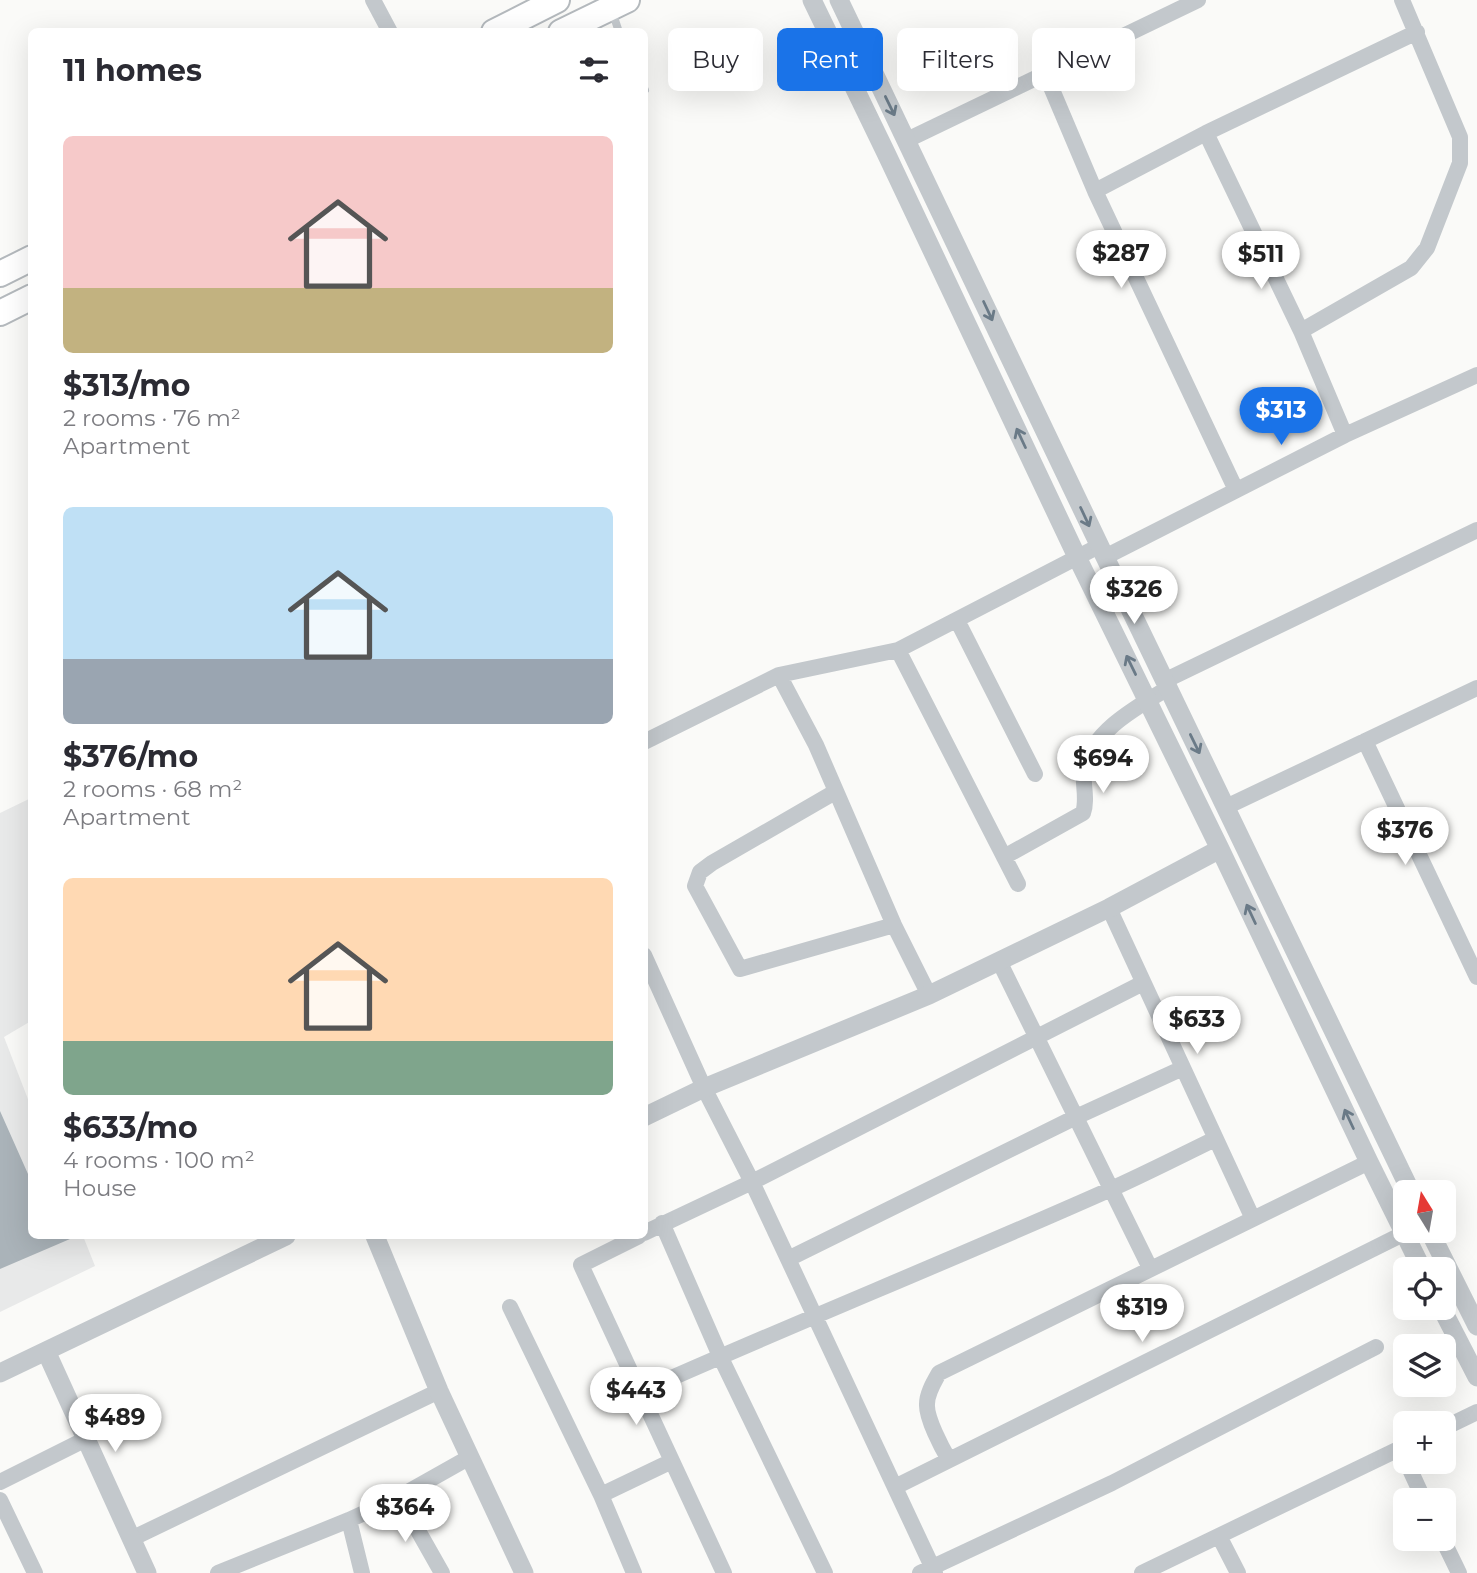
<!DOCTYPE html>
<html lang="en">
<head>
<meta charset="utf-8">
<style>
  :root { --surface:#fff; --page:#f7f7f7; --text:#2b2b33; --muted:#7c7c81; --accent:#1a73e8 }
  body { margin:0; font-family:Montserrat,sans-serif; background:var(--page); color:var(--text); height:100vh; display:flex; flex-direction:column; font-size:26px; white-space:nowrap }
  * { box-sizing:border-box; margin:0 }
  p { font-size:23px; color:var(--muted) }
  .icon { flex:none; width:38px; height:38px; fill:none; stroke:currentColor; stroke-width:2; stroke-linecap:round; stroke-linejoin:round }
  .map { position:relative; flex:1; overflow:hidden }
  .details { position:absolute; left:28px; top:28px; width:620px; height:1211px; display:flex; flex-direction:column; background:var(--surface); border-radius:10px; box-shadow:0 7px 28px #0002 }
  .details>* { flex:none }
  .banner { position:absolute; left:668px; top:28px; width:665px; height:63px; display:flex; gap:14px }
  .needle { width:46px; rotate:349deg }
  .fabs { position:absolute; left:1393px; top:1180px; display:grid; gap:14px }
  .fabs a { display:grid; place-items:center; width:63px; height:63px; border-radius:10px; background:var(--surface); box-shadow:0 7px 28px #0002; font-size:35px }
  .price { position:absolute; translate:-50% -60px; padding:0 16px; border-radius:24px; background:#fff; color:#222; font-size:23px; line-height:46px; filter:drop-shadow(0 2px 4px #0008) }
  .price::after { content:''; position:absolute; left:50%; top:42px; width:21px; height:16px; margin-left:-10px; background:inherit; clip-path:polygon(0 0,100% 0,50% 100%) }
  .price.on { background:var(--accent); color:#fff }
  ul { padding:0; list-style:none }
  li { display:grid; align-content:center; gap:14px; height:371px; padding:0 35px }
  li span { display:grid; place-items:center; height:217px; border-radius:10px; color:#555 }
  li>.icon { margin-inline-start:auto }
  span .icon { width:126px; height:126px; fill:#fffc; stroke-width:1 }
  li b { font-size:30px }
  h2 { display:flex; justify-content:space-between; align-items:center; height:84px; padding:0 35px; font-size:30px }
  .pill { padding:0 24px; border-radius:10px; background:var(--surface); box-shadow:0 7px 28px #0002; font-size:24px; line-height:63px }
  .pill.on { background:var(--accent); color:#fff }
  .map>svg:first-child { display:block }
  .built { fill:#e8e9e9 }
  .building { fill:#aab3b9 }
  .lines { fill:none; stroke-linecap:round; stroke-linejoin:round }
  .trunk-casing { stroke:#b4b9bd; stroke-width:28 }
  .service { stroke:#c3c8cc; stroke-width:8 }
  .minor { stroke:#c3c8cc; stroke-width:16 }
  .tertiary { stroke:#c3c8cc; stroke-width:19 }
  .trunk { stroke:#fff; stroke-width:24 }
  .oneway { stroke:#6a7a87 }
</style>
</head>
<body>
<div class="map">
<svg width="1477" height="1573" viewBox="0 0 1477 1573">
  <rect width="100%" height="100%" fill="#fafaf8"/>
  <path class="built" d="M31 798V1021L4 1037 31 1107 32 1236H83L95 1266 0 1312V813Z"/>
  <path class="building" d="M0 1111 32 1183V1236H77L0 1269Z"/>
  <g class="lines">
    <g class="trunk-casing">
      <path id="trunk" d="M494 32 557 0
        M561 32 627 0
        M0 274 32 258
        M0 313 32 297"/>
    </g>
    <path class="service" d="M612 11 619 32
      M644 88 645 90"/>
    <path class="minor" d="M373 0 390 32
      M1045 73 1095 191 1236 490
      M1206 133 1301 331 1345 435
      M907 140 1198 0
      M1095 191 1206 133 1417 32
      M1301 331 1411 268 1427 248 1460 163V137L1402 0
      M1105 557 1345 435 1477 375
      M957 620 1035 774
      M898 650 1018 884
      M779 675 816 745 894 925 929 995
      M1164 681 1477 530
      M1365 741 1477 977
      M644 742 779 675 898 650 1099 546
      M835 792 712 863 700 872 695 886 740 969 894 925
      M1226 807 1477 688
      M1004 857 1083 813C1088 799 1082 783 1084 769 1092 731 1137 707 1168 688
      M1109 908 1253 1219
      M644 955 704 1088 752 1182 935 1573
      M999 961 1150 1268
      M662 1223 720 1356 825 1573
      M644 1233 752 1182 1143 983
      M639 1236 581 1265 724 1573
      M788 1259 1076 1117 1183 1068
      M510 1307 601 1495 634 1573
      M640 1392C795 1323 954 1259 1109 1190 1145 1174 1180 1156 1215 1139
      M1444 1428 1477 1412
      M949 1460C942 1448 926 1418 927 1404 927 1393 934 1382 939 1373L1369 1162
      M1406 1461 1424 1500
      M0 1482 86 1439
      M895 1487 1405 1233
      M601 1495 672 1461
      M399 1497 442 1573
      M0 1500 35 1573
      M349 1520 362 1573
      M1219 1536 1238 1573
      M1442 1538 1459 1573
      M131 1539 439 1391
      M218 1573 349 1520 399 1497 470 1457
      M920 1573 1112 1483 1376 1347
      M1142 1573 1405 1446"/>
    <path class="tertiary" d="M812 0 886 153 1077 557 1220 849 1369 1162 1422 1269
      M839 0 1105 557 1411 1192
      M644 1117 704 1088 929 995 1109 908 1220 849
      M1429 1230 1477 1326
      M375 1236 439 1391 524 1573
      M1441 1307 1477 1377
      M46 1351 147 1573
      M0 1373 286 1236"/>
    <use href="#trunk" class="trunk"/>
  </g>
  <defs><path id="oneway-shaft" d="M-6 0H5M1.5-3L5.5 0L1.5 3" fill="none" stroke-width="1.6" stroke-linecap="round" stroke-linejoin="round" transform="scale(1.75)"/></defs>
  <g class="oneway">
    <use href="#oneway-shaft" transform="translate(890 106) rotate(64)"/>
    <use href="#oneway-shaft" transform="translate(988 311) rotate(65)"/>
    <use href="#oneway-shaft" transform="translate(1021 438) rotate(-115)"/>
    <use href="#oneway-shaft" transform="translate(1085 517) rotate(65)"/>
    <use href="#oneway-shaft" transform="translate(1131 665) rotate(-116)"/>
    <use href="#oneway-shaft" transform="translate(1195 744) rotate(64)"/>
    <use href="#oneway-shaft" transform="translate(1251 914) rotate(-115)"/>
    <use href="#oneway-shaft" transform="translate(1349 1119) rotate(-115)"/>
  </g>
</svg>
<div class="fabs">
<a><svg class="needle" viewBox="-14 -14 28 28"><path d="M0-13l5 13h-10z" fill="#e53935"/><path d="M0 13l5-13h-10z" fill="#7c7c81"/></svg></a>
<a><svg class="icon" aria-label="locate" viewBox="0 0 24 24"><circle cx="12" cy="12" r="6"/><path d="M12 2v4M12 18v4M2 12h4M18 12h4"/></svg></a>
<a><svg class="icon" aria-label="layers" viewBox="0 0 24 24"><path d="M12 4l9 5-9 5-9-5zM3 14l9 5 9-5"/></svg></a>
<a>+</a>
<a>−</a>
</div>
<b class="price" style="left:1121px;top:290px">$287</b>
<b class="price" style="left:1261px;top:291px">$511</b>
<b class="price on" style="left:1281px;top:447px">$313</b>
<b class="price" style="left:1134px;top:626px">$326</b>
<b class="price" style="left:1103px;top:795px">$694</b>
<b class="price" style="left:1405px;top:867px">$376</b>
<b class="price" style="left:1197px;top:1056px">$633</b>
<b class="price" style="left:1142px;top:1344px">$319</b>
<b class="price" style="left:636px;top:1427px">$443</b>
<b class="price" style="left:115px;top:1454px">$489</b>
<b class="price" style="left:405px;top:1544px">$364</b>
<div class="banner">
<a class="pill">Buy</a>
<a class="pill on">Rent</a>
<a class="pill">Filters</a>
<a class="pill">New</a>
</div>
<section class="details">
<h2>11 homes<svg class="icon" aria-label="filters" viewBox="0 0 24 24"><path d="M4 7h16M4 17h16"/><circle cx="9" cy="7" r="2"/><circle cx="15" cy="17" r="2"/></svg></h2>
<ul>
<li><span style="background:linear-gradient(#f6c9c9 70%,#c2b280 0)"><svg class="icon" aria-label="home" viewBox="0 0 24 24"><path d="M3 11l9-7 9 7M6 9v11h12V9"/></svg></span><div><b>$313/mo</b><p>2 rooms · 76 m²</p><p>Apartment</p></div></li>
<li><span style="background:linear-gradient(#bfe0f5 70%,#9aa5b1 0)"><svg class="icon" aria-label="home" viewBox="0 0 24 24"><path d="M3 11l9-7 9 7M6 9v11h12V9"/></svg></span><div><b>$376/mo</b><p>2 rooms · 68 m²</p><p>Apartment</p></div></li>
<li><span style="background:linear-gradient(#ffd9b3 75%,#7fa58c 0)"><svg class="icon" aria-label="home" viewBox="0 0 24 24"><path d="M3 11l9-7 9 7M6 9v11h12V9"/></svg></span><div><b>$633/mo</b><p>4 rooms · 100 m²</p><p>House</p></div></li>
</ul>
</section>
</div>
</body>
</html>
